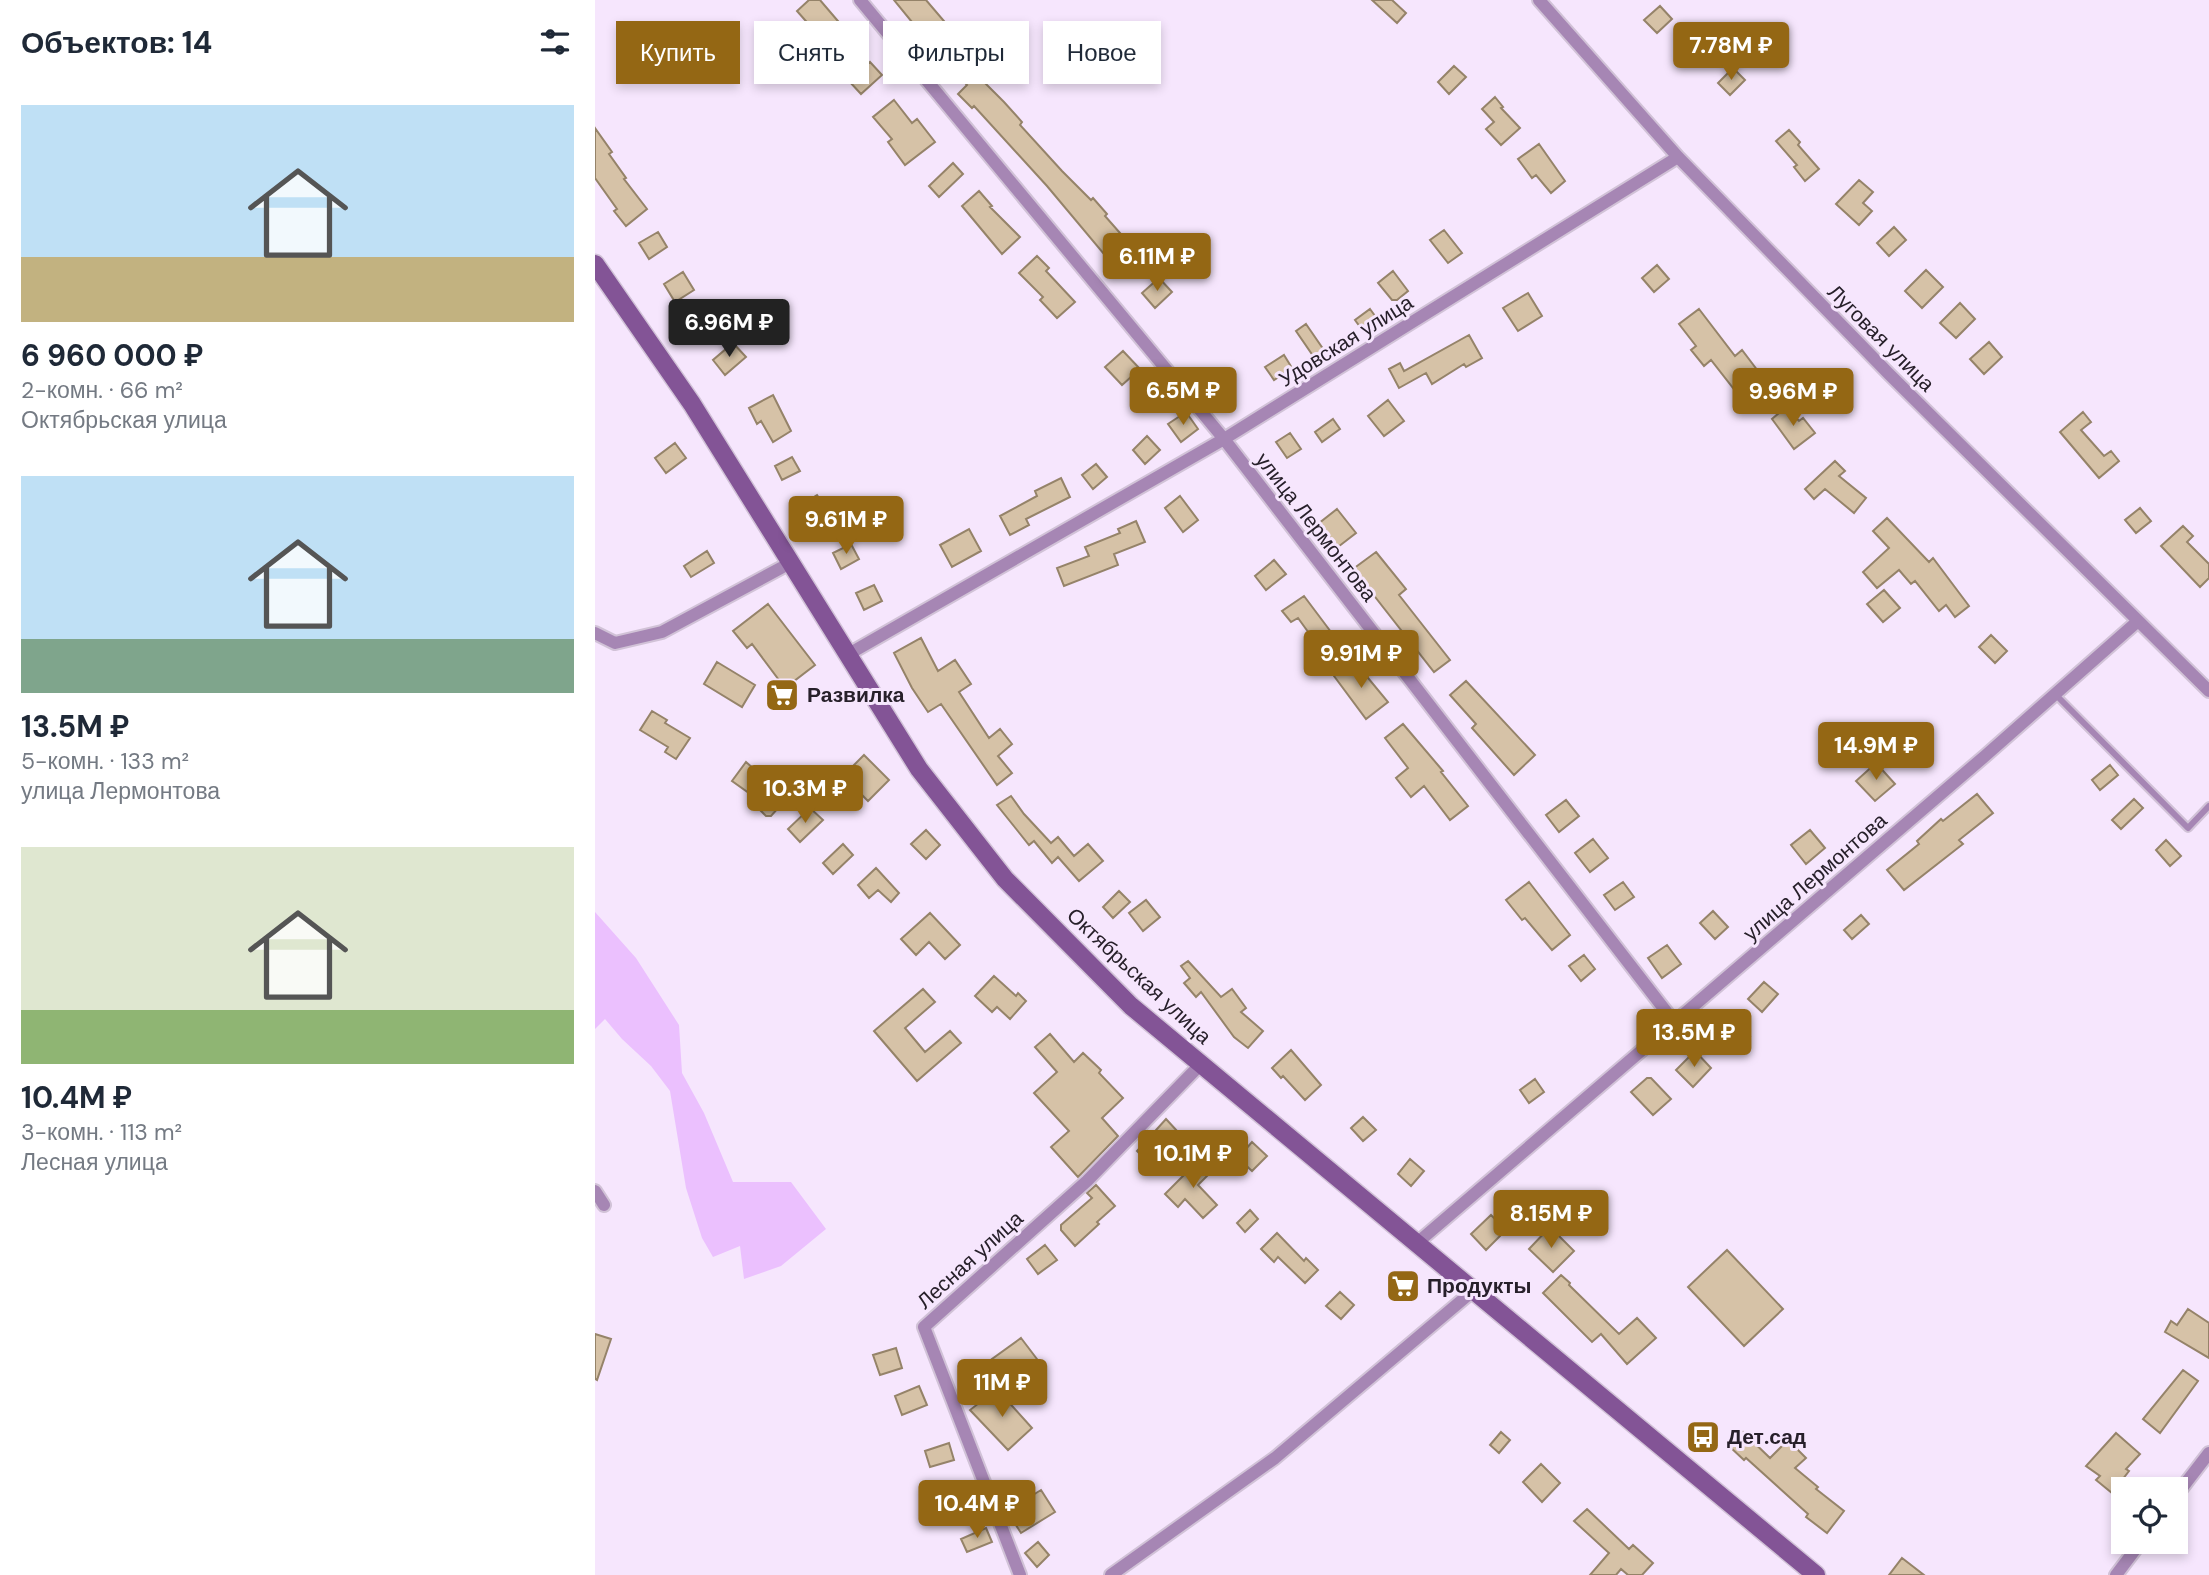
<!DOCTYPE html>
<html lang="ru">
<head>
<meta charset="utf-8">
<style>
  :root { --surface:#fff; --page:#f6f6f7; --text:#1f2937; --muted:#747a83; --accent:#946714 }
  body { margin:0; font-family:"DM Sans",sans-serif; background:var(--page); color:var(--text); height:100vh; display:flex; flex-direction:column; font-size:26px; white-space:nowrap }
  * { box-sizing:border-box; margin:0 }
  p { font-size:23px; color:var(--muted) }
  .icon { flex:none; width:38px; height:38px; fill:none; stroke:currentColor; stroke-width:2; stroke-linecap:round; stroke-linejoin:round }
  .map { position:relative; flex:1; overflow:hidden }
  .sheet { display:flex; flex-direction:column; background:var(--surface); width:595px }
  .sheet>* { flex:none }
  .guide { position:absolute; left:21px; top:21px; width:665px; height:63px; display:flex; gap:14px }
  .buttons { position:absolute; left:1516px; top:1477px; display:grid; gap:14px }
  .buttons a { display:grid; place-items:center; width:77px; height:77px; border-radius:0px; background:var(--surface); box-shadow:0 4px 10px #0003; font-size:35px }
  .price { position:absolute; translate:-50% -60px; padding:0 16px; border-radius:7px; background:var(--accent); color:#fff; font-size:23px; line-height:46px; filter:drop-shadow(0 2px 4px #0008) }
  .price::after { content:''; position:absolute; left:50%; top:42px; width:21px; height:16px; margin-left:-10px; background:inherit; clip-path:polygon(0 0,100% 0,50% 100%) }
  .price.selected { background:#222; color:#fff }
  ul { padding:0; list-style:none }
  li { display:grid; align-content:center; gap:14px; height:371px; padding:0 21px }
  li span { display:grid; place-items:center; height:217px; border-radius:0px; color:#555 }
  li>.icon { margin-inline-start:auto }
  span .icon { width:126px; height:126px; fill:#fffc; stroke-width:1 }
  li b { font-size:30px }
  h2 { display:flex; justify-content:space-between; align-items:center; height:84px; padding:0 21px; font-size:30px }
  .chip { padding:0 24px; border-radius:0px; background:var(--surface); box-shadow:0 4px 10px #0003; font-size:24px; line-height:63px }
  .chip.selected { background:var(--accent); color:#fff }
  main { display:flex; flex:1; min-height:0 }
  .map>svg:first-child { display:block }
  .green { fill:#ebc0fe }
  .building { fill:#d6c2a7; stroke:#958369; stroke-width:2 }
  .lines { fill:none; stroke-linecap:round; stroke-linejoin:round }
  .lane-casing { stroke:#d1c2d7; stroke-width:10 }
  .street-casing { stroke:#d1c2d7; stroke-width:16 }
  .secondary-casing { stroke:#d1c2d7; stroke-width:21 }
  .lane { stroke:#a686b4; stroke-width:6 }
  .street { stroke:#a686b4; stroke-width:12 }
  .secondary { stroke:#835496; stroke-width:18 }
  .labels { text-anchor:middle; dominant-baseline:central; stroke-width:6; stroke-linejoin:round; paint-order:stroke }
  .street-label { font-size:21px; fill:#27202a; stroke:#f6e6fd }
  .poi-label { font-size:21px; font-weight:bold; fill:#27202a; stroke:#f6e6fd; text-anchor:start }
</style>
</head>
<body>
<main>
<section class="sheet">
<h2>Объектов: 14<svg class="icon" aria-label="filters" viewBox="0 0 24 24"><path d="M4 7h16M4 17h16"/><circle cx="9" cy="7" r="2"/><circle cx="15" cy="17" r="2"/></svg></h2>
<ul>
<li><span style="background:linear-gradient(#bfe0f5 70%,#c2b280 0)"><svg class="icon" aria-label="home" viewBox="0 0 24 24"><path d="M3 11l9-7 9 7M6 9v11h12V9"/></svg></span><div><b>6 960 000 ₽</b><p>2-комн. · 66 m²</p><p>Октябрьская улица</p></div></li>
<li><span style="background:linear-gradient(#bfe0f5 75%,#7fa58c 0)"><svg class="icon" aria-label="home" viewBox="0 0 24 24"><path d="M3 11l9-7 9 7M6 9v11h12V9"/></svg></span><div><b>13.5M ₽</b><p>5-комн. · 133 m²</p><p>улица Лермонтова</p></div></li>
<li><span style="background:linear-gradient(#dfe7d0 75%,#8fb573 0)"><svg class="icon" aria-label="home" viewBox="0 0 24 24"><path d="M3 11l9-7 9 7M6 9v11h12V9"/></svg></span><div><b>10.4M ₽</b><p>3-комн. · 113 m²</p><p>Лесная улица</p></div></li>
</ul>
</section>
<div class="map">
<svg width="1614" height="1575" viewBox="0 0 1614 1575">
  <rect width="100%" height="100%" fill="#f6e6fd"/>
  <path class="green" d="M0 912 41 958 84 1025 87 1073 109 1113 138 1182H196L231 1229 186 1266 149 1279 145 1246 118 1257 107 1238 91 1188 75 1091 56 1066 27 1039 10 1019 0 1029Z"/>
  <path class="building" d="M214 0H225L248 27 235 38 222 23 217 28 202 11Z
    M299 0H331L354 27 356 25 378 51 367 60 409 102 427 122 425 125 467 171 496 200 498 198 512 214 510 216 539 249 519 266 452 186 379 106 377 108 363 94 372 85 330 38Z
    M777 0H797L811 13 802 23Z
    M1065 6 1077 19 1062 33 1049 20Z
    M1098 41 1108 50 1094 65 1084 57Z
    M275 62 287 75 266 94 254 81Z
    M859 66 871 77 854 94 843 82Z
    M1138 68 1150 80 1135 95 1123 83Z
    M900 97 908 107 906 108 925 128 906 145 891 129 899 122 887 109Z
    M299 100 317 123 322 119 340 142 310 165 293 142 297 139 278 117Z
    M0 128 17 152 14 154 31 178 29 179 52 209 31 226 19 211 22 209 0 178Z
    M1194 130 1205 142 1203 145 1224 169 1210 181 1199 167 1202 165 1181 141Z
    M944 144 970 181 956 193 941 175 937 178 923 159Z
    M358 163 368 174 344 197 334 186Z
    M1264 180 1278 192 1268 203 1277 211 1264 225 1241 204Z
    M384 191 397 206 395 207 425 237 407 254 367 206Z
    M1299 227 1311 240 1294 256 1282 243Z
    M849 230 867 253 853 263 835 240Z
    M63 232 72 247 54 259 44 243Z
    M442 256 454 268 451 271 480 302 462 318 445 300 448 297 424 273Z
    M1062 265 1074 279 1059 292 1047 278Z
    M1331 270 1348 287 1327 308 1310 291Z
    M798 271 813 291 802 300H797L783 283Z
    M88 272 99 290 80 302 69 284Z
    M564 278 577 292 560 308 547 293Z
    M933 293 947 316 923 331 908 308Z
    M1365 303 1380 319 1361 338 1345 323Z
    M775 309 783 320 768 331 760 320Z
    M1104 309 1140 356 1147 350 1166 375 1142 393 1116 360 1109 366 1096 350 1101 346 1084 324Z
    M711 324 733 356 723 363 701 331Z
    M874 335 887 358 871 367 869 364 837 384 831 373 804 388 794 369 805 363 809 371Z
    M1394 342 1407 357 1389 374 1375 359Z
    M138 343 151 357 130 375 118 360Z
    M528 351 545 369 527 385 510 367Z
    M689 355 697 368 679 380 670 367Z
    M178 395 196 431 178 442 166 421 162 424 154 408Z
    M793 400 809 421 789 436 773 416Z
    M1191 407 1204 421 1208 418 1220 433 1199 449 1177 419Z
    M591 412 603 429 586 442 573 424Z
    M1488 412 1496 422 1486 430 1509 456 1516 451 1524 461 1504 478 1465 432Z
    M738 419 745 429 727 442 720 432Z
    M695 433 706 449 692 458 681 442Z
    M552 436 565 450 550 464 538 450Z
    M80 443 91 458 71 473 60 458Z
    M197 457 205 471 187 480 180 466Z
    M1240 461 1250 471 1244 476 1271 498 1259 513 1230 489 1219 499 1210 489Z
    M501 464 512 477 498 489 487 475Z
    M466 478 475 497 431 519 434 525 415 535 405 516 442 496 440 491Z
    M222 495 232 510 214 523 203 507Z
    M585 496 603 520 588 532 570 508Z
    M1545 508 1556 521 1541 533 1530 520Z
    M742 509 761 533 743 547 723 524Z
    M1292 518 1334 562 1338 558 1374 606 1360 617 1351 605 1344 611 1320 581 1316 584 1304 570 1282 588 1268 572 1294 548 1278 531Z
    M541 521 550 542 519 554 523 565 469 586 462 568 494 556 490 547 525 533 523 529Z
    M1588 526 1598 536 1592 542 1614 564V578L1605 587 1566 546Z
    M374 529 386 551 357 567 345 545Z
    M256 544 264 559 246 569 238 553Z
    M112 551 119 563 96 577 89 566Z
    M781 552 811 589 804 595 855 660 839 672 766 579 761 582 754 572Z
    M679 560 691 574 671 590 660 576Z
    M279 585 287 601 269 610 261 593Z
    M1289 590 1305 608 1288 622 1272 604Z
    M709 596 742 640 727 651 703 618 696 622 687 611Z
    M173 604 220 665 190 688 157 644 152 648 138 631Z
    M1396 635 1412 651 1400 663 1384 647Z
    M326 638 343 671 360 660 376 684 364 692 394 738 405 729 417 744 403 756 417 773 402 785 346 704 333 712 317 688 299 653Z
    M759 661 793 702 771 719 739 676Z
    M122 662 160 685 147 707 109 684Z
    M871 681 940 755 919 775 877 728 881 724 855 695Z
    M57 711 72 720 70 723 95 738 81 759 70 752 73 747 45 730Z
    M808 724 848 771 846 772 873 806 855 820 829 786 816 797 801 778 813 768 790 738Z
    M269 755 294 780 273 801 248 776Z
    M151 762 192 798 176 816H171L161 806 165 801 137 781Z
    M1281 763 1300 784 1280 801 1261 781Z
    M1515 765 1523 775 1505 790 1497 780Z
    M1382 794 1398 813 1364 840 1368 844 1309 890 1292 870 1324 844 1322 841 1346 819 1348 821Z
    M416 796 429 814 456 843 463 837 479 856 493 844 508 861 484 881 463 857 457 863 439 841 434 845 402 805Z
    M1539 799 1548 808 1526 829 1517 820Z
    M971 800 984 816 964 832 951 815Z
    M215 808 228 820 205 842 193 829Z
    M331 830 345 845 331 859 316 844Z
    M1215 830 1230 848 1211 864 1196 845Z
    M998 839 1013 858 995 872 980 853Z
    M1571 840 1586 856 1575 866 1561 850Z
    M248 844 258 855 238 874 228 863Z
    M281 868 304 893 296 902 283 890 274 898 263 885Z
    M934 882 975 935 957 950 930 918 927 920 911 900Z
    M1028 882 1039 897 1020 910 1009 895Z
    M524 891 535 902 518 918 508 907Z
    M551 900 565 917 548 931 534 913Z
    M1118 911 1133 927 1120 939 1105 923Z
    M335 913 365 945 350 959 334 942 321 955 306 939Z
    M1266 915 1274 924 1257 939 1249 930Z
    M1072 945 1086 964 1067 978 1053 958Z
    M989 955 1000 969 986 981 974 966Z
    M593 961 626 997 637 989 651 1008 646 1012 668 1031 653 1048 639 1037 606 992 601 997 589 983 595 978 586 966Z
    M399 976 421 996 423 993 431 1001 415 1019 402 1007 397 1012 380 996Z
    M1169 982 1183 994 1167 1012 1153 999Z
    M328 989 340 1002 310 1028 330 1052 355 1031 366 1043 322 1081 279 1031Z
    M1139 1015 1155 1036 1137 1050 1120 1029Z
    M455 1034 479 1062 488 1053 506 1070 504 1073 528 1098 507 1118 523 1136 483 1177 456 1147 474 1131 439 1093 462 1072 440 1047Z
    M696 1050 726 1085 710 1100 688 1076 686 1078 677 1068Z
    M1100 1051 1116 1068 1098 1087 1081 1070Z
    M1052 1078H1056L1076 1099 1058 1115 1036 1092Z
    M940 1079 949 1092 934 1103 925 1090Z
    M768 1117 781 1130 768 1141 756 1128Z
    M571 1119 583 1132 552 1161 542 1151Z
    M657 1142 672 1156 657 1171 643 1158Z
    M815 1159 829 1171 816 1186 803 1174Z
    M604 1160 616 1172 603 1185 622 1205 608 1218 590 1199 583 1207 570 1194Z
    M501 1185 520 1206 502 1222 504 1224 480 1246 466 1230V1225L497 1198 492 1193Z
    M655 1210 663 1219 650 1232 642 1223Z
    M896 1215 911 1230 891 1250 876 1234Z
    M955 1227 979 1251 958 1272 934 1249Z
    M682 1233 709 1261 711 1258 723 1270 710 1283 683 1257 679 1262 666 1249Z
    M450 1245 462 1260 443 1274 432 1259Z
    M1132 1250 1188 1309 1149 1346 1093 1287Z
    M966 1275 975 1283 974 1285 1024 1334 1042 1318 1061 1338 1032 1364 1006 1334 997 1342 948 1293Z
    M745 1292 759 1305 746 1319 731 1306Z
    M1593 1309 1614 1323V1358L1570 1332 1576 1321 1582 1325Z
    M0 1334 16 1339 2 1380 0 1379Z
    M426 1338 448 1367 419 1388 397 1359Z
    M301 1348 307 1368 285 1375 278 1355Z
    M1588 1370 1603 1381 1565 1433 1548 1419Z
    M324 1386 332 1405 307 1415 300 1396Z
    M402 1389 437 1428 413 1450 375 1410Z
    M906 1432 915 1440 904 1453 895 1445Z
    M1148 1432 1175 1458 1193 1440 1211 1458 1200 1468 1223 1487 1221 1489 1249 1511 1232 1533 1211 1517 1213 1514 1151 1458 1149 1460 1135 1447Z
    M1521 1433 1545 1454 1531 1469 1534 1471 1517 1493 1501 1480 1505 1476 1491 1466Z
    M354 1443 359 1460 335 1467 330 1451Z
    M946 1464 965 1483 947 1502 928 1482Z
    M371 1484 378 1506 352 1514 345 1492Z
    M446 1490 460 1512 426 1533 412 1511Z
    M992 1509 1034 1549 1038 1545 1058 1563 1047 1575H1033L1026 1569 1021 1575H995L1014 1553 979 1521Z
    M391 1528 397 1542 372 1552 366 1539Z
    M443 1542 454 1555 442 1567 430 1553Z
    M1307 1558 1329 1575H1294Z"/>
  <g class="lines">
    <g class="lane-casing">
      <path id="lane" d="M1461 695 1593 828 1614 806"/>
    </g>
    <g class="street-casing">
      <path id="street" d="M265 0 629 439 1080 1023
        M944 0 1083 157 1294 374 1614 691
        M0 633 20 643 67 632 197 562
        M252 655 629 439 1083 157
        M0 1191 9 1205
        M822 1243 1390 756 1543 621
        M1580 1497 1614 1453
        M425 1575 329 1327 492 1181 606 1064
        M516 1575 680 1458 879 1290
        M1521 1575 1546 1542"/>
    </g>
    <g class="secondary-casing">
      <path id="secondary" d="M0 264 97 404 324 769 410 879 536 1006 1221 1575"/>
    </g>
    <use href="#lane" class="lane"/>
    <use href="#street" class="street"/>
    <use href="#secondary" class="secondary"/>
  </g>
  <defs>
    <g id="supermarket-square" transform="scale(1.75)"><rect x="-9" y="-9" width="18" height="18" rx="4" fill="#946714" stroke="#f6e6fd"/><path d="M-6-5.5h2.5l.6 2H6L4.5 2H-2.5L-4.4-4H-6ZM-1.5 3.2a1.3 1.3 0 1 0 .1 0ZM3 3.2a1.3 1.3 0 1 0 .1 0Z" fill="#fff"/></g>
    <g id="bus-square" transform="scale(1.75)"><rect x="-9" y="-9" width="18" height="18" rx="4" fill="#946714" stroke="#f6e6fd"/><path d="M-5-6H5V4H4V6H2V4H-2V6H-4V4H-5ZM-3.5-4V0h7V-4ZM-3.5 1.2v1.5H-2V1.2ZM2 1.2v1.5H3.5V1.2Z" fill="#fff"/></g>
  </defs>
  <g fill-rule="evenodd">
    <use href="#supermarket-square" x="187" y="695"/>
    <use href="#supermarket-square" x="808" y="1286"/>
    <use href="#bus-square" x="1108" y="1437"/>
  </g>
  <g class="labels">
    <g class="street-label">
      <text transform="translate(1286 338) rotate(45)">Луговая улица</text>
      <text transform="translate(751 341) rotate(-32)">Удовская улица</text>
      <text transform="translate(721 527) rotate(52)">улица Лермонтова</text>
      <text transform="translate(1220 877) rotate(-41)">улица Лермонтова</text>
      <text transform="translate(544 976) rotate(43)">Октябрьская улица</text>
      <text transform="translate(375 1260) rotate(-42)">Лесная улица</text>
    </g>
    <g class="poi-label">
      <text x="212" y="695">Развилка</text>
      <text x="832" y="1286">Продукты</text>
      <text x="1132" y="1437">Дет.сад</text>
    </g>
  </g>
</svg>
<div class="buttons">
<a><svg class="icon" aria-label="locate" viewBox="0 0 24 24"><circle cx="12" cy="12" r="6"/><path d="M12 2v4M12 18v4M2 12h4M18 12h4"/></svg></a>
</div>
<b class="price" style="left:1136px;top:82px">7.78M ₽</b>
<b class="price" style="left:562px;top:293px">6.11M ₽</b>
<b class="price selected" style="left:134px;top:359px">6.96M ₽</b>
<b class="price" style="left:588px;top:427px">6.5M ₽</b>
<b class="price" style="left:1198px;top:428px">9.96M ₽</b>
<b class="price" style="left:251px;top:556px">9.61M ₽</b>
<b class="price" style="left:766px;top:690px">9.91M ₽</b>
<b class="price" style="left:1281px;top:782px">14.9M ₽</b>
<b class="price" style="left:210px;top:825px">10.3M ₽</b>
<b class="price" style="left:1099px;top:1069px">13.5M ₽</b>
<b class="price" style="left:598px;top:1190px">10.1M ₽</b>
<b class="price" style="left:956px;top:1250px">8.15M ₽</b>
<b class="price" style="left:407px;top:1419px">11M ₽</b>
<b class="price" style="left:382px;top:1540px">10.4M ₽</b>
<div class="guide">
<a class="chip selected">Купить</a>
<a class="chip">Снять</a>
<a class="chip">Фильтры</a>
<a class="chip">Новое</a>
</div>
</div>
</main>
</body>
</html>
